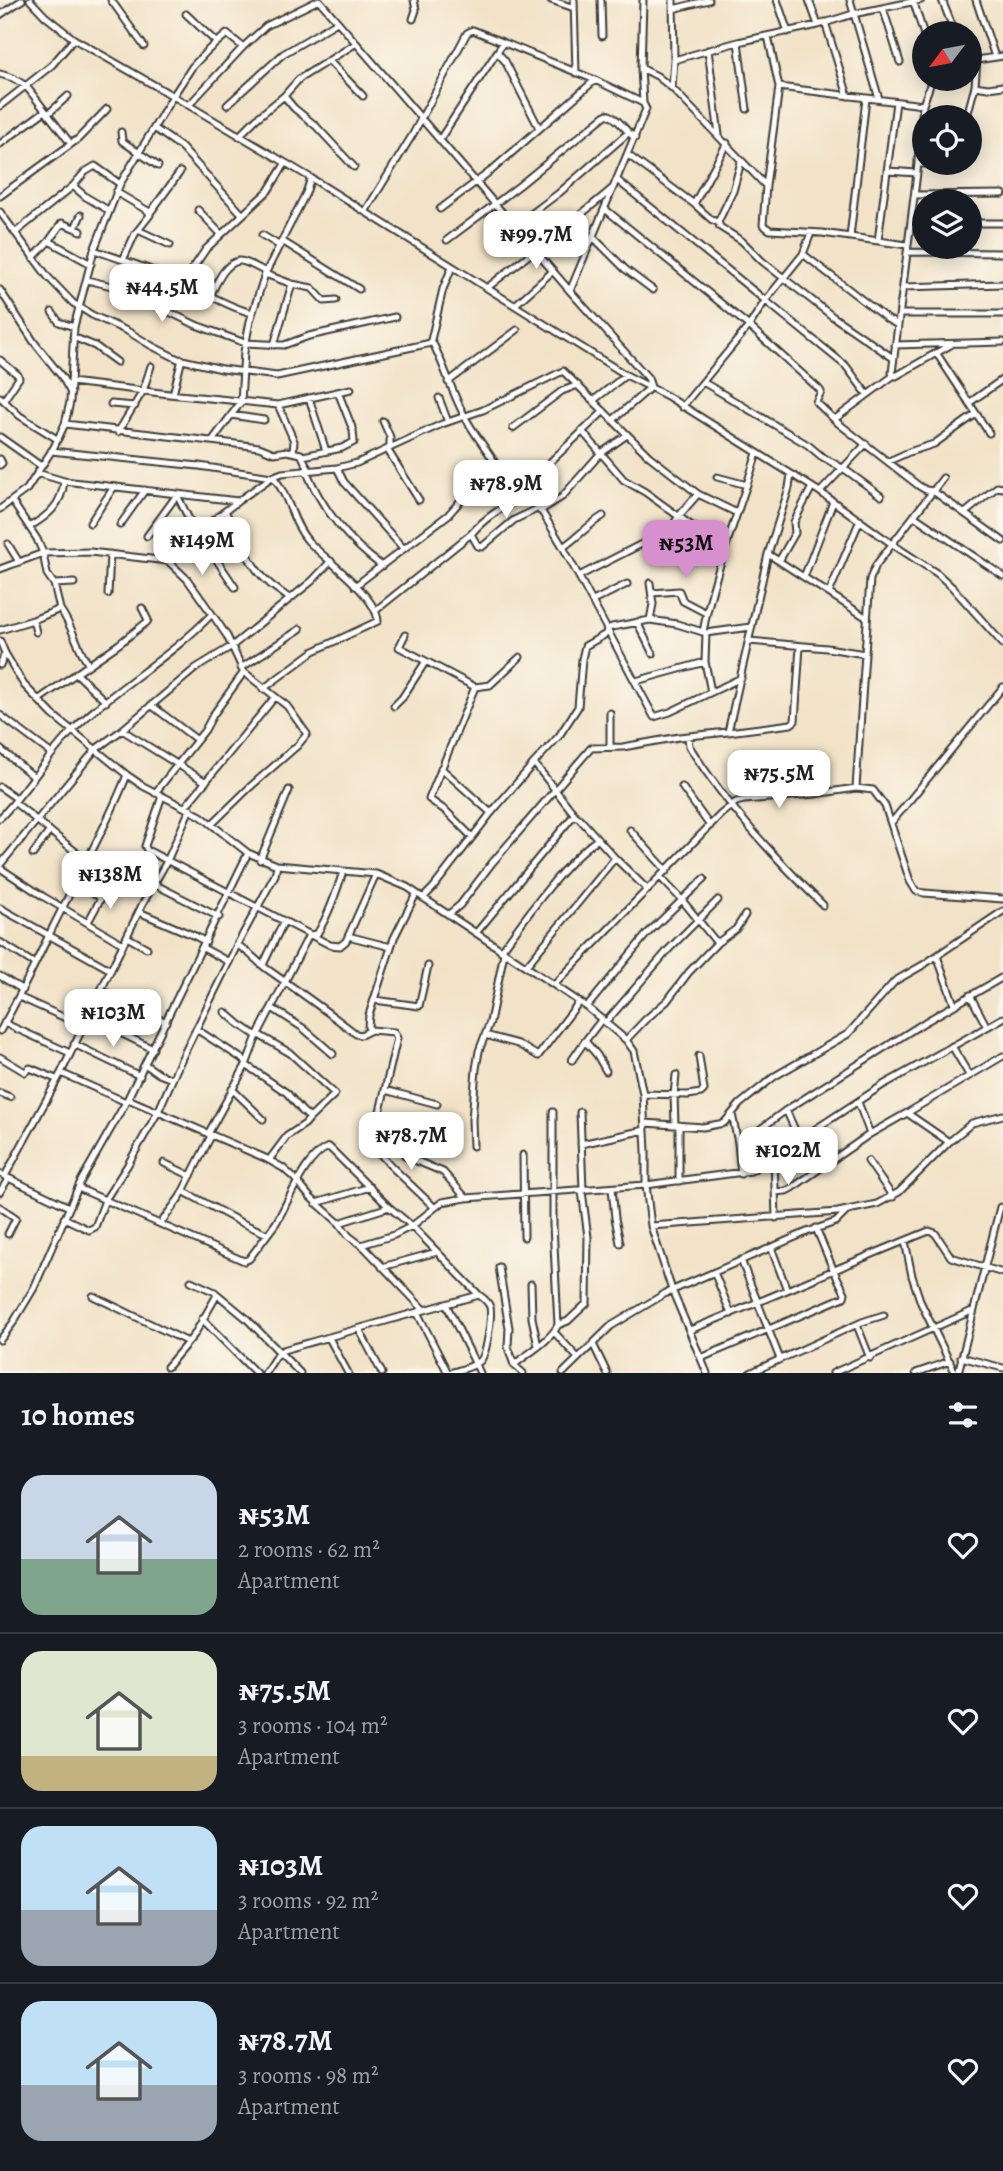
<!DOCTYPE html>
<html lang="en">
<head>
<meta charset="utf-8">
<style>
  :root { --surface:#171b24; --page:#20242c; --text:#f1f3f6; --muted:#9ea1a6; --line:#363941; --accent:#d690ce }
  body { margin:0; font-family:Alegreya,serif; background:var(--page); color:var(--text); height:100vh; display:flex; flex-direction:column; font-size:26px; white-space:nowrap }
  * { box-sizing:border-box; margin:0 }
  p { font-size:23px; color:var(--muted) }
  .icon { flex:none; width:38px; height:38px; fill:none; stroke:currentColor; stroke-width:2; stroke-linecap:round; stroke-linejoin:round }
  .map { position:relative; height:1373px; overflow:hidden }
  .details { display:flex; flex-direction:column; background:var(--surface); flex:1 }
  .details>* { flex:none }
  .needle { width:46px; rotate:238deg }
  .fabs { position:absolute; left:912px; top:21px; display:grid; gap:14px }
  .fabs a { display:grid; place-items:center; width:70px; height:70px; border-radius:50%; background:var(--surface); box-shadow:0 4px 18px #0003; font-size:35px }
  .price { position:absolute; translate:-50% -60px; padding:0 16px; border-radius:14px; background:#fff; color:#222; font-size:23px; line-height:46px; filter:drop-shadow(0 2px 4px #0008) }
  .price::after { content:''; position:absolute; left:50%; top:42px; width:21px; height:16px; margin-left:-10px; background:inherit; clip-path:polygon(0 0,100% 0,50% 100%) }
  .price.active { background:var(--accent); color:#111 }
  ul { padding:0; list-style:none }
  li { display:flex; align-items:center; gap:21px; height:175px; padding:0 21px }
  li+li { border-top:2px solid var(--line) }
  li span { display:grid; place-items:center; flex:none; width:196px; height:140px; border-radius:21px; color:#555 }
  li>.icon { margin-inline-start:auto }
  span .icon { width:84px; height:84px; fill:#fffc; stroke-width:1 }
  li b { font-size:30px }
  h2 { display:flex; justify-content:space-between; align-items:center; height:84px; padding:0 21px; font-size:30px }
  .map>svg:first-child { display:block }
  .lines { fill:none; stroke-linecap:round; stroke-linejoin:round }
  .minor-casing { stroke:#3c3a36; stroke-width:9 }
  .minor { stroke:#fff; stroke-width:5 }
</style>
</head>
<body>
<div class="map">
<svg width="1003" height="1373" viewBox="0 0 1003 1373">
  <rect width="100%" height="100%" fill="#fbf7ec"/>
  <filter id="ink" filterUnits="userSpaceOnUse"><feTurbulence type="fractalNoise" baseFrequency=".0143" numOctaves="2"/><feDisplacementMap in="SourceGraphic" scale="14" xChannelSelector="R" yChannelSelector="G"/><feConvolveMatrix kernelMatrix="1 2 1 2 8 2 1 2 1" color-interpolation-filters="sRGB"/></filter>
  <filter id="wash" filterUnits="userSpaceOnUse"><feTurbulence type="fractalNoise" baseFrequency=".00686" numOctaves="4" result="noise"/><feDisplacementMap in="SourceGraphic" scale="28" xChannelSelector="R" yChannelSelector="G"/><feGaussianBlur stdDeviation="1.57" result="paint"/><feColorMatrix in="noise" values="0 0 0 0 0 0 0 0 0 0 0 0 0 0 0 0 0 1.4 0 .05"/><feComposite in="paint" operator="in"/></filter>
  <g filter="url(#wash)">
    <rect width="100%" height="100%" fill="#f2e2c7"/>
  </g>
  <g filter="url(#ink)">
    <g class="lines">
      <g class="minor-casing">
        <path id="minor" d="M111 0 144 46
          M319 0 266 26 243 47 227 34 208 50 192 67 173 96 311 178 626 375 667 396 820 492 892 544 938 574 953 588 1003 644
          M319 0 570 291 648 378 651 387 613 420
          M551 0 574 8
          M574 0 576 73
          M601 0 602 36
          M777 0 788 32
          M809 0 818 25 853 14 921 0
          M850 0 879 99
          M913 0 924 35
          M942 0 955 33
          M976 0 995 57
          M883 8 900 62
          M673 9 709 0
          M186 14 216 42
          M0 15 22 0
          M413 19 416 10 414 0
          M825 22 848 96
          M768 36 779 87 766 186 763 225 770 230 822 233 907 245
          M738 42 747 109
          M708 50 719 135
          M498 53 505 61 539 128
          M674 60 738 42 818 25
          M977 60 975 86 988 88 1003 86
          M329 61 363 96
          M970 61 1003 56
          M641 68 657 76 672 88 766 186
          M0 74 13 78 26 86 71 144
          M932 79 923 105 917 173 892 373 896 376 952 344
          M779 87 923 105
          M672 88 674 60 673 0
          M284 96 294 108 316 126 354 167
          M643 103 641 68 643 0
          M189 105 243 47
          M227 105 283 54 337 22
          M0 106 52 65 74 39
          M48 114 68 96
          M967 116 975 86
          M154 128 181 147 242 214
          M121 132 122 141 158 166
          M239 136 257 118 284 96 299 79 355 44
          M440 139 503 43
          M0 144 45 111
          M628 155 694 204 712 220 718 222 720 227 742 241 762 261 832 316 893 358
          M918 164H958
          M887 171 917 173
          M617 180 846 366 867 394
          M73 186 85 172 95 166 120 184
          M116 192 148 211 150 215 135 234 123 260
          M915 195 1003 194
          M0 196 78 139 107 109
          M694 204 727 143
          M440 209 492 170 595 80
          M605 209 749 326 819 389 821 392 816 402 838 423 919 486 926 490 933 491 1003 541
          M198 210 221 234
          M0 212 48 277 73 303 92 315 129 332 152 346 178 359 222 369 277 376 431 343
          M365 212 413 134 467 33 473 30 595 80 643 103 646 109 570 291
          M150 213 180 172
          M718 222 733 191 741 162
          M970 223H1003
          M911 224H924
          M515 226 559 193 628 133
          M75 228 81 215
          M138 230 170 245
          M15 233 73 186 86 197 108 210
          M262 235 280 246
          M593 237 625 269 653 290
          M850 237 866 99
          M447 240 520 185 607 114C618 117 625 131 635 138
          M49 241 62 223 81 231
          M282 241 359 289
          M878 241 896 102
          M94 250C123 260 153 270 182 282 206 292 227 307 252 313
          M907 252 1003 253
          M803 254 887 319 898 325
          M33 258 49 241 91 264
          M452 267 443 289 431 340C444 363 451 391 464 415 474 435 489 451 500 471
          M265 274 292 284 312 288 324 301 336 300
          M87 280 120 288 196 325 245 343 284 345 309 336 395 317
          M183 283 206 249 268 191 285 164
          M904 287 1003 284
          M487 288C529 254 572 223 613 188
          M0 290 34 342 62 377 71 393
          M210 296C216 285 224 263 239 261 246 260 259 269 266 272
          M515 305 553 271
          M52 312 59 322 74 327
          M900 314H1003
          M73 337 95 346 117 362
          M274 345 292 284
          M895 345 1003 342
          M937 354 989 433
          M0 360 18 375 19 378 4 400
          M71 382 169 394 278 405 351 389
          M448 382 517 330
          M703 382 808 445 821 456 842 468
          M173 394 182 359
          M0 397 20 416 57 439
          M309 398 326 451
          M439 398 448 422
          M594 400 626 375
          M969 403 1003 379
          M111 404 135 406
          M278 405 294 441 293 452
          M682 407 749 326 765 301 803 254 811 233
          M231 415 264 420
          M835 419 893 376
          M383 421 390 437V448
          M65 424 228 443 259 447 274 453 287 451 301 454 309 470
          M513 428 562 391 578 385
          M582 431 624 480 645 492 692 526 727 543
          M118 432 143 391 151 366
          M0 437 41 466
          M212 441 241 402 244 352 250 321 265 274 306 193 311 178
          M387 449 419 500
          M51 451 199 466 272 477 275 479C290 498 292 523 308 541 326 560 376 595 378 621L314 651 263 689
          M303 456 342 448 354 442 353 430 338 392
          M0 459 2 463 0 465
          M889 461 909 452 934 444 976 414
          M337 468 344 482 404 549
          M843 468 881 496
          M306 470C321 508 349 542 382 566
          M37 473 64 481 238 501 272 477 282 473 337 468 357 463 442 424 483 410 563 371 649 456 698 494 737 513
          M521 477 563 547 654 717 670 712 741 678
          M717 477 747 485
          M820 492 866 444
          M0 509 27 489 54 447 65 424 70 402 74 327 94 250 120 184 173 96 74 39 45 16 30 0
          M225 511C237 534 248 564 268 582 274 588 283 593 290 599
          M540 511 562 497 600 454 627 435
          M965 513 997 487 1003 488
          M914 516 1003 576
          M90 523 114 487
          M120 525 145 490
          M29 527C48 516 62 505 64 481
          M202 529 218 562 235 587
          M471 534 478 546 482 547 514 520 539 508
          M147 536 177 495 196 533
          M8 544 19 562
          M563 547C577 538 588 525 603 516
          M768 554 867 618
          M168 561 187 579 212 614 227 636 244 672 287 706 307 734 298 745 250 787 212 824
          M779 561 795 533 794 522 812 487
          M0 569 43 553 90 552 168 561 176 549 184 542 237 502
          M579 576 671 529 678 517 698 494
          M804 577 833 502
          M650 583 653 604 650 620
          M54 584 74 583
          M355 586 448 515 480 479 500 471 512 470 523 477 547 465 604 411
          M652 593 679 591 683 601 706 613
          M829 593 860 520
          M108 594 110 554
          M593 601 627 584
          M60 609C72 626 77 646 88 664
          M375 611 471 534C489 513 506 506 530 493
          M33 620 36 632
          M637 622 653 654
          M0 630 33 620 60 609 54 584 47 574 43 553 37 539 12 501
          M703 632C714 571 739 512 757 453
          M706 633 705 662 711 692
          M405 635 399 647 475 687 429 799 446 811 472 837
          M0 641 5 653 24 685 53 715 127 775 143 786 201 816 248 853 277 865 376 874 407 887 587 1007 626 1040 634 1051 643 1094 646 1151V1185L651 1226 672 1290 707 1373
          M749 641 827 648 865 654
          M0 665 5 653
          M241 668 300 629
          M76 673 106 702
          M636 681 705 662
          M475 687 490 685 520 657
          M38 700 119 644 147 622 148 620 142 608
          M151 705 197 740
          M394 706 402 698 426 661
          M0 715 52 754
          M122 730 206 782
          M728 732 791 724 795 721 800 646
          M688 737 689 746C726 805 773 856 823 905
          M610 747V713
          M0 749 33 776
          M441 768 491 813
          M0 787 16 798
          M682 787 710 826
          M856 788 870 579 876 565 943 478
          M155 793 205 730 213 715 244 672
          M162 796 145 846 147 850 330 945 340 946 346 941 376 874
          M14 802 87 861
          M185 807 275 697
          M575 815 534 763 559 736 578 707 582 659 585 646 606 634 607 629 612 627 650 620 677 624 706 633 751 627
          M0 818C26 791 46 758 72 731 114 688 170 658 212 614
          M891 823 1003 687
          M630 830 667 871
          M33 854 49 832
          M90 854 117 871 141 878 153 885
          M260 860 289 790
          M0 865 96 749 122 730 196 668 232 646 312 581 331 561
          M277 865 275 875 237 945C249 951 256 961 267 969 297 990 327 1011 356 1034L361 1035 371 1030
          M0 868 44 897 123 944
          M661 878 682 900 704 879
          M76 882 101 898 88 922
          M154 884 219 917
          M416 894 394 938 369 1015 368 1027 371 1030 394 1032 397 1038 378 1120 376 1149 391 1166 434 1207
          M423 898 433 888 491 813 534 763
          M0 908 111 970
          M139 912 195 936 206 942
          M449 914 460 905 492 863 591 748 623 747 679 737 728 732 768 554 789 488 791 474
          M476 933 574 815 579 818 615 858 648 890
          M348 936 391 947
          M127 937 147 948
          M0 942 35 964
          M203 948 229 962 237 945
          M501 951C526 917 564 862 598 839
          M937 956 954 1004
          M263 965 284 921
          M526 966 615 858
          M0 976 23 990
          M554 985 721 814 736 802 744 800 815 794 856 788 873 790 885 806 910 881 916 891 924 893 1003 899
          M101 990 166 1022
          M970 995 987 1027
          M19 997 83 1026
          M375 1000 419 1006 428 966
          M587 1007 646 935 682 900 717 943
          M272 1008 303 1028 333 1054
          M225 1012 239 1024 257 1036
          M88 1017 153 1049
          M602 1019 585 1041 597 1055 606 1071
          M606 1022 669 949 718 900
          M4 1023 70 1053
          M196 1029 247 1062
          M0 1031C18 1000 33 968 49 935 75 881 105 831 127 775
          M485 1035 518 1044 538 1056 579 1002
          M626 1040 645 1020 667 1001 689 972 717 943 736 929 745 915
          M74 1044 140 1076
          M952 1046 969 1075
          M0 1057 25 1072 30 1068 56 1079
          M572 1060 585 1041
          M146 1065 159 1074 172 1079
          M246 1065 287 1093 302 1111 310 1118 335 1094 290 1053 259 1035
          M61 1073 126 1102
          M232 1089 263 1119
          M385 1090 437 1104
          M0 1093 10 1097
          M643 1094 688 1095 701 1093 704 1090 699 1056
          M128 1099 265 1158 283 1168 295 1179 310 1197 339 1223 349 1236 365 1248 424 1310
          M858 1102 870 1134
          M786 1110 800 1141
          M553 1112V1225L558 1325
          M580 1112 583 1190
          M732 1114 738 1143
          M378 1120 433 1133
          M645 1123 703 1127 724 1123 740 1104 775 1076 848 1034 895 981 923 965 1003 911
          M675 1125 674 1095 676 1075
          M679 1125V1181
          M409 1127 405 1156 443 1172 466 1198
          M208 1134 246 1065 257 1036 309 935 317 934C329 914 336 893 343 872
          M949 1142 907 1113 1003 1056
          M581 1144 645 1130
          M473 1146 472 1120 476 1069 479 1051 490 1022 504 953
          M523 1155 524 1237
          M774 1157 776 1218
          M269 1160 287 1136 305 1124 310 1118
          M868 1161 893 1197
          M164 1163 191 1176
          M0 1174 69 1207
          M741 1174 738 1143 747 1139 786 1110 925 1022 1003 977
          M5 1176 61 1073 142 905 167 861 190 809
          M78 1188 244 1261 249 1259C258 1247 267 1235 276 1223 288 1203 306 1154 329 1147L389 1207 412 1226 394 1235 361 1245
          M612 1188 615 1218 620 1243
          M183 1191 240 1222 267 1234
          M0 1192 8 1179
          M775 1192 786 1191 792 1188 870 1134 907 1113
          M316 1203 370 1187
          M0 1207 16 1218 8 1234
          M64 1218 89 1230 95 1227 105 1200 127 1166 158 1112 179 1064 229 962
          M161 1223 180 1197 211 1136
          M339 1223 389 1207
          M651 1226 838 1212 877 1204 899 1192 949 1142 972 1123 1003 1115
          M905 1241 912 1276 921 1303 955 1373
          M771 1247 787 1290
          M741 1260 780 1359
          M382 1267 437 1252
          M499 1267 509 1328 508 1347 514 1365 523 1373
          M714 1272 731 1314
          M531 1284 532 1318 538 1346
          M217 1294 246 1318 300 1373
          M93 1296 188 1342
          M417 1312 448 1373
          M202 1319 256 1373
          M857 1325 870 1358
          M359 1329 382 1373
          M690 1330C770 1298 849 1263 929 1231L935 1233 951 1257 1003 1273
          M554 1332 578 1358
          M329 1338 348 1373
          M0 1340 13 1323 34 1288 81 1181 126 1102 248 853
          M593 1344 607 1373
          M961 1357 1003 1368
          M701 1358 844 1297 845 1293 833 1269 816 1228
          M514 1365C528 1353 549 1342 558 1325L568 1321 587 1303 588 1237 582 1191
          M167 1367 194 1335 217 1295 215 1292 191 1281
          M265 1373 276 1356 283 1350 446 1304
          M449 1373C459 1370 472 1368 480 1361 487 1355 492 1316 490 1307 488 1301 483 1298 479 1295
          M480 1373 446 1304 479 1295 412 1226 442 1202 466 1198 646 1185 751 1171 883 1085 1003 1018
          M563 1373 611 1326 666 1293 807 1232 836 1222 847 1211
          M750 1373 862 1322 884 1315
          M833 1373 974 1310
          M916 1373 950 1361
          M958 1373 1000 1207"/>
      </g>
      <use href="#minor" class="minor"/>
    </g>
  </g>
</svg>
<div class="fabs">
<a><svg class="needle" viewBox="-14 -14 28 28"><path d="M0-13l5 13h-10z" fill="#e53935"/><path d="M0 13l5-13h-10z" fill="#9ea1a6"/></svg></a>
<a><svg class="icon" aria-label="locate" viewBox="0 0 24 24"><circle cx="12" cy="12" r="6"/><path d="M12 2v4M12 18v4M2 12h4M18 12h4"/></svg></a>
<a><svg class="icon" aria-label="layers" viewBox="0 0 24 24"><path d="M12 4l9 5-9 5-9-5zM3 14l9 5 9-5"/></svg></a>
</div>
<b class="price" style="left:536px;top:271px">₦99.7M</b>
<b class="price" style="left:162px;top:324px">₦44.5M</b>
<b class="price" style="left:506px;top:520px">₦78.9M</b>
<b class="price" style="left:202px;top:577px">₦149M</b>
<b class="price active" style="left:686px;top:580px">₦53M</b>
<b class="price" style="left:779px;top:810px">₦75.5M</b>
<b class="price" style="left:110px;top:911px">₦138M</b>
<b class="price" style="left:113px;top:1049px">₦103M</b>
<b class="price" style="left:411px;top:1172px">₦78.7M</b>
<b class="price" style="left:788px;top:1187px">₦102M</b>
</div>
<section class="details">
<h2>10 homes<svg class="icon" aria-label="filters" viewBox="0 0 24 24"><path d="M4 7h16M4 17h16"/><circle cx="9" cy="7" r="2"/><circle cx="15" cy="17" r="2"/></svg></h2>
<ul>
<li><span style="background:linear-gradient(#c9d6e8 60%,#7fa58c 0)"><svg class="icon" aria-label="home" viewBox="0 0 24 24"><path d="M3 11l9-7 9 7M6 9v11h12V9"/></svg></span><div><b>₦53M</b><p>2 rooms · 62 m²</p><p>Apartment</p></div><svg class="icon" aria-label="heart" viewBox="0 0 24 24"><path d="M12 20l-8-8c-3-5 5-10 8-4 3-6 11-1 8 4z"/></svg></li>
<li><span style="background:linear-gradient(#dfe7d0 75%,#c2b280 0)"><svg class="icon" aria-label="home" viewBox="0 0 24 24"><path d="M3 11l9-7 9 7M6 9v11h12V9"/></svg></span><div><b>₦75.5M</b><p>3 rooms · 104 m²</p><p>Apartment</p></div><svg class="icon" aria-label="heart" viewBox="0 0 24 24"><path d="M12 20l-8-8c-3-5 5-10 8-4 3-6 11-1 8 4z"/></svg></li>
<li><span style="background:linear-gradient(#bfe0f5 60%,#9aa5b1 0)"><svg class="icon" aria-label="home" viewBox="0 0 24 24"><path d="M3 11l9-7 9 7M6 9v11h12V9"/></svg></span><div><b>₦103M</b><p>3 rooms · 92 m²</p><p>Apartment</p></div><svg class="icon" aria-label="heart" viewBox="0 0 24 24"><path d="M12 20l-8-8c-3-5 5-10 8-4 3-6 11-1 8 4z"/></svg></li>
<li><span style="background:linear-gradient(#bfe0f5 60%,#9aa5b1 0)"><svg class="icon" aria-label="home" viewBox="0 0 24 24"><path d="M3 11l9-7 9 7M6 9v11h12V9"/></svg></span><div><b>₦78.7M</b><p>3 rooms · 98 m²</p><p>Apartment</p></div><svg class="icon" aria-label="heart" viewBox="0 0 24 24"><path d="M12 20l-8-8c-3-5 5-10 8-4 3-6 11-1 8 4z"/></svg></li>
</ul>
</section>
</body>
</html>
